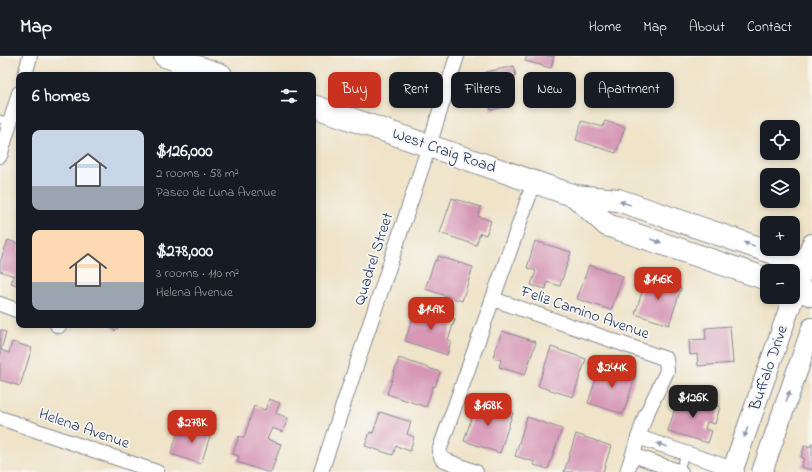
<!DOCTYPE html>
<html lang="en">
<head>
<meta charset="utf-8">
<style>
  :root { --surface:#171b24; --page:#20242c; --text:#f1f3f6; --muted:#9ea1a6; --line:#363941; --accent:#c8321e }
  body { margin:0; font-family:"Indie Flower",sans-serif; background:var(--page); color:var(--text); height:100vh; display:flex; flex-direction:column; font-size:15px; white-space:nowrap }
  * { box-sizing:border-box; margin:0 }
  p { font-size:13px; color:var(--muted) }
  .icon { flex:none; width:22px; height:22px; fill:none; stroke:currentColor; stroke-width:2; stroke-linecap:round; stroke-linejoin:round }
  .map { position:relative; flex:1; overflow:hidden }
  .drawer { position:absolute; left:16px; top:16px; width:300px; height:256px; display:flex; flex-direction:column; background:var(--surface); border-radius:8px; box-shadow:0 2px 6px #0003 }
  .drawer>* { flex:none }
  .top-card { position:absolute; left:328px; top:16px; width:380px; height:36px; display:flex; gap:8px }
  .buttons { position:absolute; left:760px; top:64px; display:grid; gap:8px }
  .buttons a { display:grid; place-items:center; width:40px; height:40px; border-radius:8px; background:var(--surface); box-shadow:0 2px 6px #0003; font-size:20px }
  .price { position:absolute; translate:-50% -34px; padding:0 9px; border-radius:8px; background:var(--accent); color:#fff; font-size:13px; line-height:26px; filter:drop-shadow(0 1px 2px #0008) }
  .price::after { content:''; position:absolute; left:50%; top:24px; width:12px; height:9px; margin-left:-6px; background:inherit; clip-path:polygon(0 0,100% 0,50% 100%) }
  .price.on { background:#222; color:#fff }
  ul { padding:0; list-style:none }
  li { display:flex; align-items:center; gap:12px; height:100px; padding:0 16px }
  li span { display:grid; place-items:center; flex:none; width:112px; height:80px; border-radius:8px; color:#555 }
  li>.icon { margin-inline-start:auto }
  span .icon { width:48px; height:48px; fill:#fffc; stroke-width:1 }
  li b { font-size:17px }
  h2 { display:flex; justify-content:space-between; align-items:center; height:48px; padding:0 16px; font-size:17px }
  .pill { padding:0 14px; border-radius:8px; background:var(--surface); box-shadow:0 2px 6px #0003; font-size:14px; line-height:36px }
  .pill.on { background:var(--accent); color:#fff }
  header { display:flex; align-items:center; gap:24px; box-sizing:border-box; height:56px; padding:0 20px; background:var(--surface); border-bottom:1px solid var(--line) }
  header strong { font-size:19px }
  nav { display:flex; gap:22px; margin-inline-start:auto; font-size:14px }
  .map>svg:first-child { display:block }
  .building { fill:#d696b4 }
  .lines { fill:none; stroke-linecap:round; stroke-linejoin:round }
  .lane-casing { stroke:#858993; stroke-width:9 }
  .street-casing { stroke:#858993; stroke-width:16 }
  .secondary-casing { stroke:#858993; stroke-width:22 }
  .primary-casing { stroke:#858993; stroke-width:24 }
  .lane { stroke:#fff; stroke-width:7 }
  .street { stroke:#fff; stroke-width:14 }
  .secondary { stroke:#fff; stroke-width:20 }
  .primary { stroke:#fff; stroke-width:22 }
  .oneway { fill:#8d97ae }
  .labels { text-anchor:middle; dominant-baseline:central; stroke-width:3.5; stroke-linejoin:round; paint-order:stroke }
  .street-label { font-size:16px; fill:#1b2f5e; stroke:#f6f6f2 }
</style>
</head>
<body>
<header>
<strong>Map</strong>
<nav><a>Home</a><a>Map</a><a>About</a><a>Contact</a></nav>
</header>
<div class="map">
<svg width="812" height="416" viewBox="0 0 812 416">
  <rect width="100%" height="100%" fill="#f6f6f2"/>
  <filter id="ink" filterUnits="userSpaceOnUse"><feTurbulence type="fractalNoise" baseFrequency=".025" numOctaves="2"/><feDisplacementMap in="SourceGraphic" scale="8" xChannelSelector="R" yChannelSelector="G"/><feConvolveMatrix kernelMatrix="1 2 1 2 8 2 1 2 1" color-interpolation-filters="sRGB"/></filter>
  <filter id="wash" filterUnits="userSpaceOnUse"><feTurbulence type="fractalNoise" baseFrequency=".012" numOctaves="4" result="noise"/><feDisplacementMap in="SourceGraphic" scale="16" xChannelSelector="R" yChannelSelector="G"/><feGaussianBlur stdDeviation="0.9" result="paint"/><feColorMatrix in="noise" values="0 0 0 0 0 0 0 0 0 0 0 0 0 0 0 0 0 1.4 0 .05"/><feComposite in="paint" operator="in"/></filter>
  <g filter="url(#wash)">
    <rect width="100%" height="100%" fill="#efe3c8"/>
    <g id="blocks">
      <path class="building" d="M527 0H554L551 12 525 5Z
        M514 10 516 20 507 22 513 49 491 54 489 45 492 44 486 16Z
        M582 65 603 71 605 65 625 71 616 97 576 84Z
        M452 142 481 151 478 160 491 165 486 179 480 177 476 189 440 177Z
        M8 184 19 188V230L11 227 14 220 0 215V206Z
        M535 185 571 196 560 230 547 226 546 233 531 229 536 215 527 212Z
        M438 200 473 211 462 245 425 233 435 204 437 205Z
        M589 209 623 220 611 254 577 243Z
        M647 221 681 232 669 269 635 258Z
        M417 250 455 263 448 284 451 285 447 299 405 285Z
        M109 269H121L115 275Z
        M730 270 733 307 698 310 697 298 690 299 689 284 706 283 705 272Z
        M0 274 6 276 1 294 9 297 12 286 32 292 20 330 0 324Z
        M502 275 536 286 525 319 499 311 501 304 493 301Z
        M551 291 586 303 573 341 538 330Z
        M399 302 440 316 435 331 433 330 426 351 387 338Z
        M601 307 636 319 623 358 588 347Z
        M679 339 720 351 715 368 707 366 705 373 712 375 708 387 668 375Z
        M269 343 280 347 276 357 288 362 283 376 272 372 267 383 281 388 271 416H266L237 406 239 400 233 398 239 380 244 382 254 350 265 354Z
        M477 345 489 348 487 356 495 358 497 351 513 356 500 397 464 385Z
        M380 356 411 366 407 378 414 381 410 395 396 390 393 399 365 390 370 376 373 377Z
        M527 361 562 373 548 413 534 409 535 406 515 400Z
        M193 368 212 374 201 408 171 398 178 375 190 379Z
        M576 378 611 390 603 416H564Z
        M812 387V414L801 411 804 402 801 401 805 389 810 391Z"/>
    </g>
  </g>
  <g filter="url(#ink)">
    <use href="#blocks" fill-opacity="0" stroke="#858993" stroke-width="1"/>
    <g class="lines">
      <g class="lane-casing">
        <path id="lane" d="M0 63 10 67
          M679 415 686 397"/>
      </g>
      <g class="street-casing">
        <path id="street" d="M25 19 30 0
          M0 100 19 37
          M493 243 666 303 667 315 645 361 627 416
          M0 248 19 255
          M57 269 59 270
          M0 362 157 416
          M638 381 733 413
          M633 399 681 416
          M321 416 429 90 457 0
          M476 416 442 403 439 395 534 126"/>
      </g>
      <g class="secondary-casing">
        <path id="secondary" d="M734 416 733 413 812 188
          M762 416 812 272"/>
      </g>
      <g class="primary-casing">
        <path id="primary" d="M165 0 221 19
          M313 50 575 140 618 144 812 210
          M575 140 607 169 767 223
          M793 232 812 239"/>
      </g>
      <use href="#lane" class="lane"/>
      <use href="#street" class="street"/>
      <use href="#secondary" class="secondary"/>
      <use href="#primary" class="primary"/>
    </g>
    <defs><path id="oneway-solid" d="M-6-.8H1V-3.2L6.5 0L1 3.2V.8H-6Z"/></defs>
    <g class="oneway">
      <use href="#oneway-solid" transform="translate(625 147) rotate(-161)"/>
      <use href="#oneway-solid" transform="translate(656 185) rotate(19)"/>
      <use href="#oneway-solid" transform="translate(749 188) rotate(-161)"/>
      <use href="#oneway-solid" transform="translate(788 340) rotate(-71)"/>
      <use href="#oneway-solid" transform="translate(746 376) rotate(109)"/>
      <use href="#oneway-solid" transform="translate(662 389) rotate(-161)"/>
    </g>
  </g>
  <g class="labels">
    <g class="street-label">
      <text transform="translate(444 95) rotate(19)">West Craig Road</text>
      <text transform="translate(374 203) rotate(-72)">Quadrel Street</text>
      <text transform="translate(585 257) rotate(19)">Feliz Camino Avenue</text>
      <text transform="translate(769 312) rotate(-71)">Buffalo Drive</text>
      <text transform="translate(84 373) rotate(19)">Helena Avenue</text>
    </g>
  </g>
</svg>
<div class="buttons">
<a><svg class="icon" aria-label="locate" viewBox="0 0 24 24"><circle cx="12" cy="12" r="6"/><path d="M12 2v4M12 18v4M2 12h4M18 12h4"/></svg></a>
<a><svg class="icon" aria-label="layers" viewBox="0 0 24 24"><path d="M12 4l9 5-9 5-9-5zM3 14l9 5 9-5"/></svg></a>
<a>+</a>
<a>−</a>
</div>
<b class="price" style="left:658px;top:245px">$146K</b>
<b class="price" style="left:431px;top:275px">$149K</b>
<b class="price" style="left:612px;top:333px">$244K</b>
<b class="price on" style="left:693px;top:363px">$126K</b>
<b class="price" style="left:488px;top:371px">$168K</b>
<b class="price" style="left:192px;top:388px">$278K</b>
<div class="top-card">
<a class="pill on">Buy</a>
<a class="pill">Rent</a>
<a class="pill">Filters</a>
<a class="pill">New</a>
<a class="pill">Apartment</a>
</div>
<section class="drawer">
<h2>6 homes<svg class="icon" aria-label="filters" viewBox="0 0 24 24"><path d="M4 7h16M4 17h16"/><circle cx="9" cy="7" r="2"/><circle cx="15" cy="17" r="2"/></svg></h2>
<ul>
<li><span style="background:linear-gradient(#c9d6e8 70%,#9aa5b1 0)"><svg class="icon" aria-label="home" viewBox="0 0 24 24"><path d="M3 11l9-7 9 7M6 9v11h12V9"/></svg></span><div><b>$126,000</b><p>2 rooms · 58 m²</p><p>Paseo de Luna Avenue</p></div></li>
<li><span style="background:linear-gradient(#ffd9b3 65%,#9aa5b1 0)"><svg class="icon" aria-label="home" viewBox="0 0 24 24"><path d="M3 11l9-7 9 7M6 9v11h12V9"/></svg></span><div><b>$278,000</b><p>3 rooms · 110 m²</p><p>Helena Avenue</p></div></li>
</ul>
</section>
</div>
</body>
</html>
